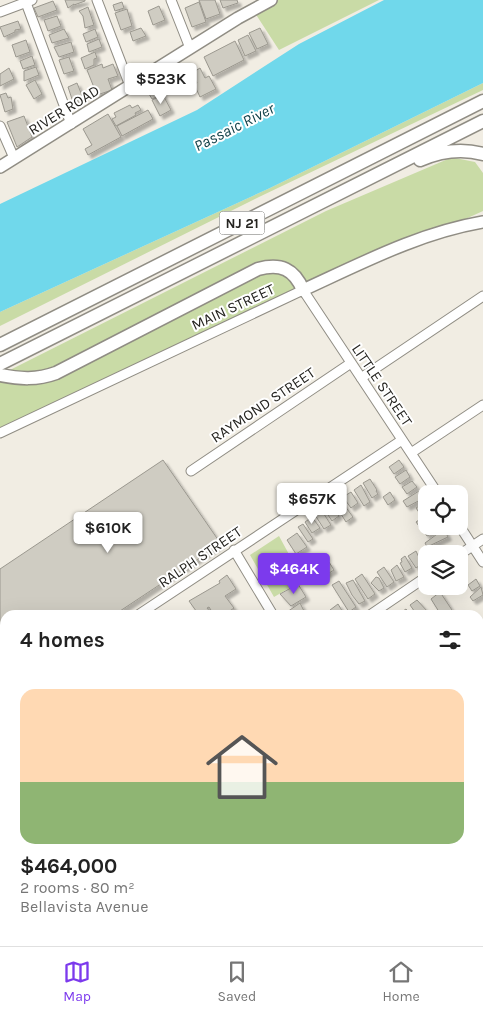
<!DOCTYPE html>
<html lang="en">
<head>
<meta charset="utf-8">
<style>
  :root { --surface:#fff; --page:#f2f2f2; --text:#222; --muted:#767676; --line:#e0e0e0; --accent:#7c3aed }
  body { margin:0; font-family:Karla,sans-serif; background:var(--page); color:var(--text); height:100vh; display:flex; flex-direction:column; font-size:19px; white-space:nowrap }
  * { box-sizing:border-box; margin:0 }
  p { font-size:16px; color:var(--muted) }
  .icon { flex:none; width:28px; height:28px; fill:none; stroke:currentColor; stroke-width:2; stroke-linecap:round; stroke-linejoin:round }
  .map { position:relative; flex:1; overflow:hidden }
  .details { position:absolute; left:0px; top:610px; width:484px; height:336px; display:flex; flex-direction:column; background:var(--surface); border-radius:15px 15px 0 0; box-shadow:0 5px 20px #0002 }
  .details>* { flex:none }
  .buttons { position:absolute; left:418px; top:485px; display:grid; gap:10px }
  .buttons a { display:grid; place-items:center; width:50px; height:50px; border-radius:10px; background:var(--surface); box-shadow:0 5px 20px #0002; font-size:25px }
  .price { position:absolute; translate:-50% -42px; padding:0 11px; border-radius:5px; background:#fff; color:#222; font-size:16px; line-height:32px; filter:drop-shadow(0 1px 2px #0008) }
  .price::after { content:''; position:absolute; left:50%; top:30px; width:15px; height:11px; margin-left:-8px; background:inherit; clip-path:polygon(0 0,100% 0,50% 100%) }
  .price.active { background:var(--accent); color:#fff }
  ul { padding:0; list-style:none }
  li { display:grid; align-content:center; gap:10px; height:265px; padding:0 20px }
  li+li { border-top:1px solid var(--line) }
  li span { display:grid; place-items:center; height:155px; border-radius:15px; color:#555 }
  li>.icon { margin-inline-start:auto }
  span .icon { width:90px; height:90px; fill:#fffc; stroke-width:1 }
  li b { font-size:21px }
  h2 { display:flex; justify-content:space-between; align-items:center; height:60px; padding:0 20px; font-size:21px }
  .tab-bar { display:flex; justify-content:space-around; align-items:center; height:70px; border-top:1px solid var(--line); background:var(--surface); font-size:14px; color:var(--muted) }
  .tab-bar a { display:grid; justify-items:center; gap:2px }
  .tab-bar .active { color:var(--accent) }
  .map>svg:first-child { display:block }
  .green { fill:#c9dba6 }
  .water { fill:#70d8eb }
  .building { fill:#cfccc2; stroke:#9b988f; filter:url(#shadow) }
  .lines { fill:none; stroke-linecap:round; stroke-linejoin:round }
  .minor-casing { stroke:#908d84; stroke-width:11 }
  .major-casing { stroke:#908d84; stroke-width:14 }
  .highway-casing { stroke:#908d84; stroke-width:15 }
  .minor { stroke:#fff; stroke-width:9 }
  .major { stroke:#fff; stroke-width:11 }
  .highway { stroke:#fff; stroke-width:12 }
  .labels { text-anchor:middle; dominant-baseline:central; stroke-width:4; stroke-linejoin:round; paint-order:stroke }
  .shield { fill:#fff; stroke:#666663; stroke-width:1 }
  .shield-label { font-size:14px; font-weight:bold; fill:#252420 }
  .street-label { font-size:15px; fill:#252420; stroke:#fff }
  .water-label { font-size:16px; font-style:italic; fill:#114149; stroke:#fff }
</style>
</head>
<body>
<div class="map">
<svg width="483" height="946" viewBox="0 0 483 946">
  <defs>
    <filter id="shadow"><feDropShadow dx="3.5" dy="3.5" stdDeviation="1" flood-color="#0004"/></filter>
  </defs>
  <rect width="100%" height="100%" fill="#f1ede3"/>
  <path class="green" d="M271 0H379L279 50 253 10Z
    M483 83V90L259 197 0 326V312L270 188Z
    M455 156V158L475 162 483 173V211L0 430V375L326 211Z
    M279 536 303 580 274 597 250 555Z"/>
  <path class="water" d="M384 0H483V83L270 188 0 312V204L197 110 299 44Z"/>
  <path class="building" d="M65 0H85V1L74 5V4L68 8Z
    M199 0H215L220 14 206 19Z
    M220 0H237L238 3 223 8Z
    M53 1 57 10 38 17 34 8Z
    M122 2 124 8 115 11 113 5Z
    M199 2 206 22 192 27 185 8Z
    M159 6 165 20 153 25 148 11Z
    M88 7 94 25 85 28 83 16 79 11Z
    M127 9 132 26 121 30 115 13Z
    M57 16 61 26 48 31 44 20Z
    M18 21 21 29 15 30V32L4 37 0 27Z
    M141 28 146 36 133 41 130 32Z
    M260 28 268 44 257 49 249 33Z
    M64 29 69 38 52 43 49 35Z
    M95 29 98 37 86 42 83 34Z
    M248 35 256 51 245 56 238 40Z
    M99 39 102 47 89 52 87 44Z
    M26 40 30 52 16 57 12 45Z
    M235 41 244 60 213 76 204 57Z
    M71 42 74 52 59 57 54 47Z
    M95 52 97 58 94 59V65L85 69 81 58Z
    M32 56 35 65 23 69 20 61Z
    M69 57 74 71 64 74 59 60Z
    M102 64 103 68 113 64 118 76 108 79 112 90 97 95 87 70Z
    M36 67 39 75 24 81V71Z
    M184 67 188 73 169 86 165 80Z
    M9 68 14 79 0 86V74Z
    M200 68 205 78 209 76 216 89 200 97 194 84 197 83 192 73Z
    M35 80 42 94 34 99 26 85Z
    M77 83 83 98 73 102 68 87Z
    M160 89 163 94 152 99 149 94Z
    M6 93 8 98 11 97 13 109 5 112 0 95Z
    M163 95 171 110 160 116 152 100Z
    M130 105 132 108 138 105 141 110 135 113 136 115 116 126 112 119 116 117 114 113Z
    M148 110 153 119 122 136 117 126Z
    M108 114 121 137 88 155 85 149 92 145 83 129Z
    M24 116 32 137 17 147 7 122Z
    M163 460 221 544 114 615H5V679L0 672V569Z
    M399 460 404 467 394 474 389 467Z
    M406 470 410 477 400 484 395 477Z
    M370 479 377 490 376 491 378 494 372 498 363 483Z
    M412 481 417 487 407 494 402 487Z
    M361 485 370 502 364 506 354 490Z
    M419 491 424 498 407 507 403 501Z
    M351 492 358 503 351 508 343 497Z
    M390 492 395 500 388 505 383 497Z
    M339 498 353 517 346 522 334 503Z
    M426 501V511L420 514 416 508Z
    M331 504 339 516 332 521 324 509Z
    M322 511 331 525 324 529 315 515Z
    M426 515V525L421 529 416 522Z
    M312 517 320 528 312 533 305 522Z
    M303 524 313 539 308 542 298 527Z
    M431 526H442L444 528 427 536 424 532Z
    M444 529 448 537 427 547 425 543Z
    M297 533 307 547 296 554 287 540Z
    M416 551 422 564 416 568 408 556Z
    M405 556 412 568 405 572 400 563 402 562 401 559Z
    M329 562 334 570 326 575 321 568Z
    M397 565 404 577 396 581 391 570Z
    M384 567 394 582 387 587 377 572Z
    M362 574 375 594 368 599 355 579Z
    M227 575 236 589 225 596 234 608 224 615H214L209 607 207 608 211 613 206 615 203 610 199 615 189 601 220 583 219 581Z
    M376 577 379 578 384 588 379 591 371 583Z
    M476 579 480 586 472 591 468 585Z
    M353 580 365 601 359 604 352 595 346 583Z
    M339 581 356 607 349 612 332 585Z
    M298 584 306 597 291 606 280 594Z
    M481 587 483 595 473 601 470 597Z
    M440 592 452 610 445 615H441L431 599Z
    M417 600 428 612 424 615H417L410 605Z
    M300 603 306 615H289L287 612Z
    M338 604 344 614 343 615H333L330 610Z
    M406 609 411 615H397Z
    M479 692 483 695V765L479 768Z
    M483 811V831L479 825V813Z
    M479 897 483 905V922L479 915Z
    M479 915 483 922 481 936 479 935Z
    M365 941H377L380 946H358Z
    M391 941H415L418 946H394Z
    M427 941H458L461 946H430Z"/>
  <g class="lines">
    <g class="minor-casing">
      <path id="minor" d="M25 0 71 124
        M97 0 130 86
        M171 0 190 48
        M0 12 32 0
        M0 126 14 158
        M361 378 483 296
        M0 433 303 290 438 494
        M411 453 483 405
        M191 471 351 363
        M459 525 483 562
        M234 550 273 615
        M459 555 483 539
        M138 615 402 440
        M370 615 426 577
        M479 675 483 672
        M0 705 5 714
        M0 856 5 854
        M0 869 5 877
        M0 911 5 908
        M41 941 44 946
        M136 941 139 946
        M473 941 476 946"/>
    </g>
    <g class="major-casing">
      <path id="major" d="M0 167 238 18 271 0
        M303 290C362 263 419 233 483 222"/>
    </g>
    <g class="highway-casing">
      <path id="highway" d="M420 160C441 151 461 148 483 154
        M0 345 483 101
        M0 364 483 121
        M0 375C20 379 37 380 56 373L258 269C281 263 294 269 303 290"/>
    </g>
    <use href="#minor" class="minor"/>
    <use href="#major" class="major"/>
    <use href="#highway" class="highway"/>
  </g>
  <g class="labels">
    <rect class="shield" x="219.5" y="211.5" width="45" height="23" rx="4"/>
    <g class="shield-label">
      <text x="242" y="223">NJ 21</text>
    </g>
    <g class="street-label">
      <text transform="translate(64 110) rotate(-32)">RIVER ROAD</text>
      <text transform="translate(233 307) rotate(-25)">MAIN STREET</text>
      <text transform="translate(382 385) rotate(56)">LITTLE STREET</text>
      <text transform="translate(263 405) rotate(-34)">RAYMOND STREET</text>
      <text transform="translate(200 557) rotate(-34)">RALPH STREET</text>
    </g>
    <g class="water-label">
      <text transform="translate(234 127) rotate(-27)">Passaic River</text>
    </g>
  </g>
</svg>
<div class="buttons">
<a><svg class="icon" aria-label="locate" viewBox="0 0 24 24"><circle cx="12" cy="12" r="6"/><path d="M12 2v4M12 18v4M2 12h4M18 12h4"/></svg></a>
<a><svg class="icon" aria-label="layers" viewBox="0 0 24 24"><path d="M12 4l9 5-9 5-9-5zM3 14l9 5 9-5"/></svg></a>
</div>
<b class="price" style="left:161px;top:105px">$523K</b>
<b class="price" style="left:312px;top:525px">$657K</b>
<b class="price" style="left:108px;top:554px">$610K</b>
<b class="price active" style="left:294px;top:595px">$464K</b>
<section class="details">
<h2>4 homes<svg class="icon" aria-label="filters" viewBox="0 0 24 24"><path d="M4 7h16M4 17h16"/><circle cx="9" cy="7" r="2"/><circle cx="15" cy="17" r="2"/></svg></h2>
<ul>
<li><span style="background:linear-gradient(#ffd9b3 60%,#8fb573 0)"><svg class="icon" aria-label="home" viewBox="0 0 24 24"><path d="M3 11l9-7 9 7M6 9v11h12V9"/></svg></span><div><b>$464,000</b><p>2 rooms · 80 m²</p><p>Bellavista Avenue</p></div></li>
</ul>
</section>
</div>
<nav class="tab-bar">
<a class="active"><svg class="icon" aria-label="map" viewBox="0 0 24 24"><path d="M3 6l6-2 6 2 6-2v14l-6 2-6-2-6 2zM9 4v14M15 6v14"/></svg>Map</a>
<a><svg class="icon" aria-label="saved" viewBox="0 0 24 24"><path d="M7 4h10v16l-5-4-5 4z"/></svg>Saved</a>
<a><svg class="icon" aria-label="home" viewBox="0 0 24 24"><path d="M3 11l9-7 9 7M6 9v11h12V9"/></svg>Home</a>
</nav>
</body>
</html>
